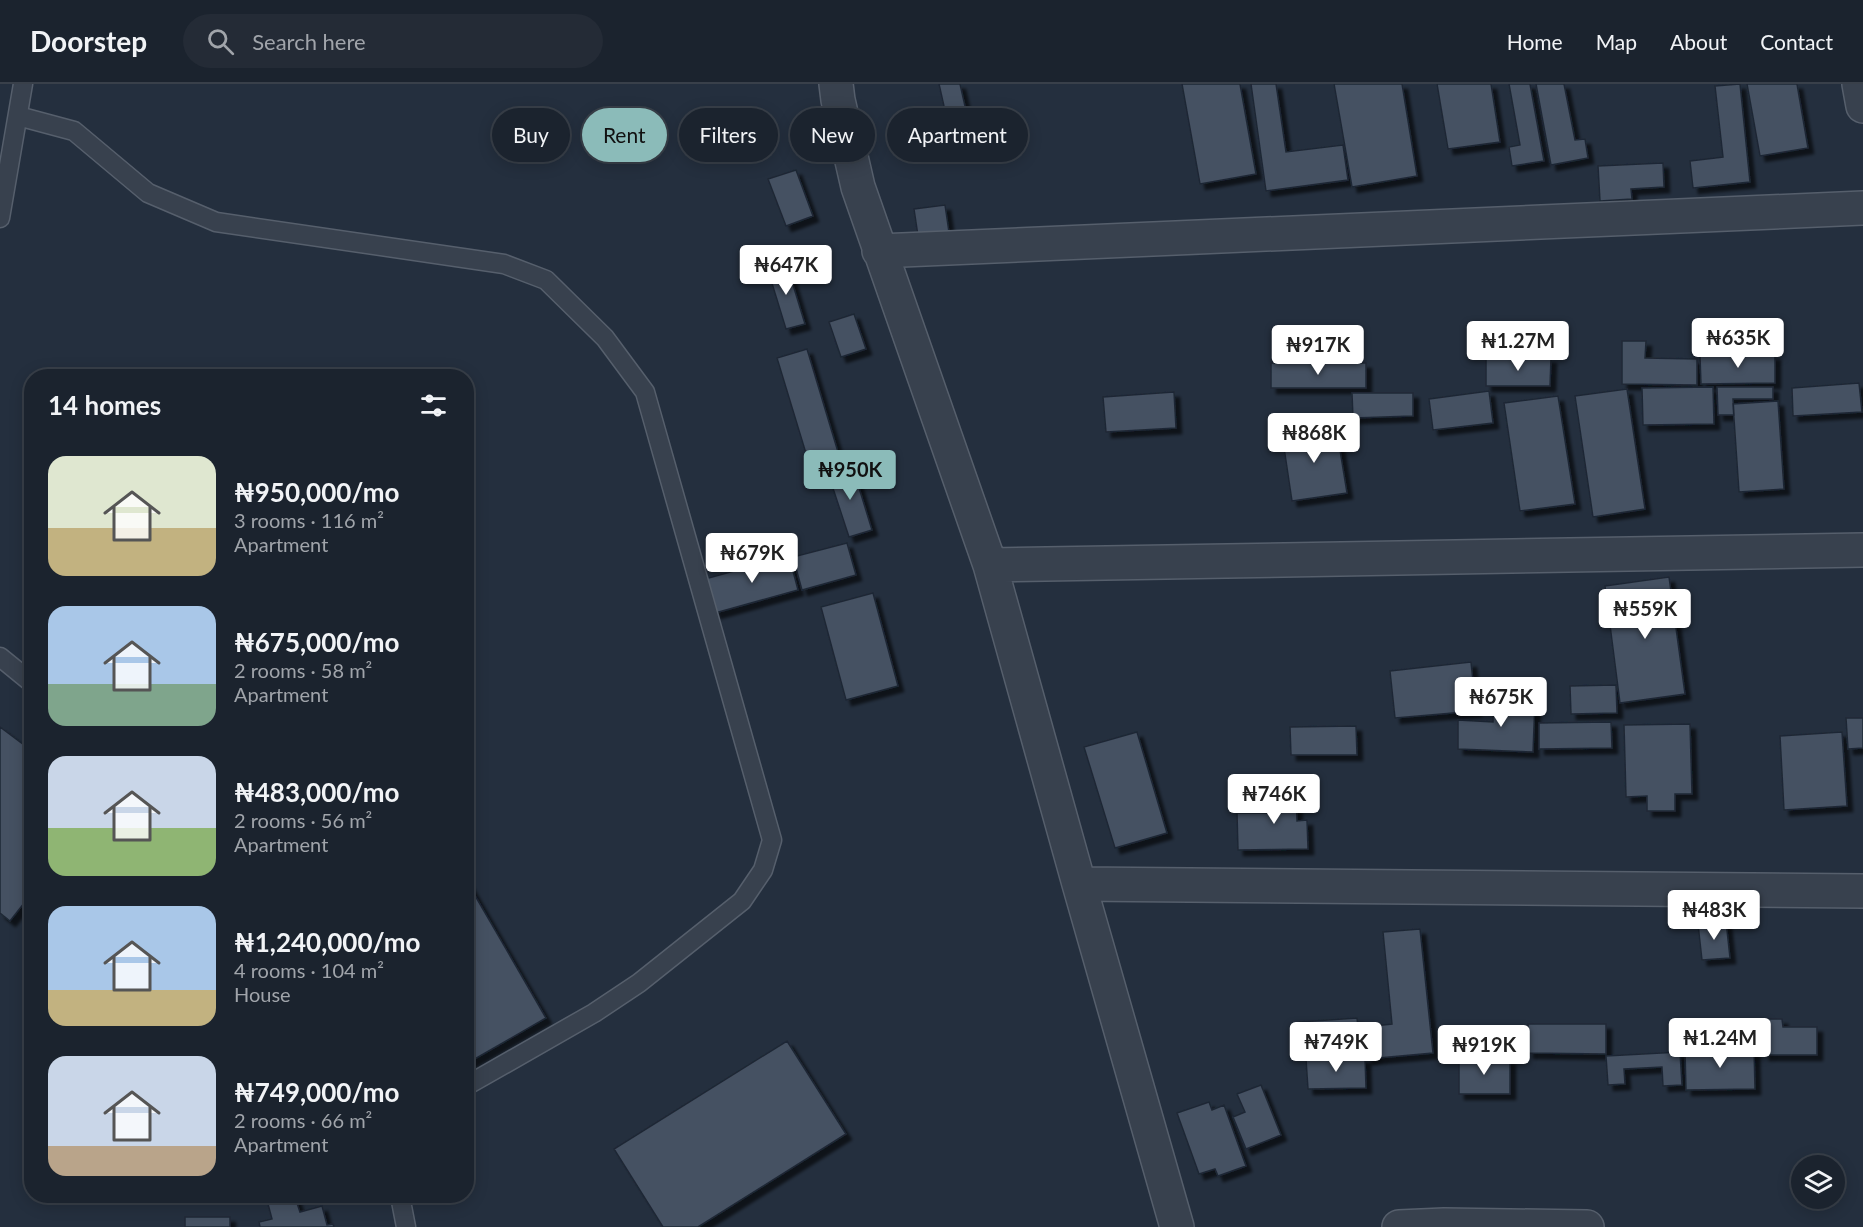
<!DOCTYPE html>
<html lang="en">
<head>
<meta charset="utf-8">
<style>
  :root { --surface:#1b232e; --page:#242b36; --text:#f1f3f6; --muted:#a0a4aa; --line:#39404a; --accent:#8bbbb9 }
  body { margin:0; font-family:Lato,sans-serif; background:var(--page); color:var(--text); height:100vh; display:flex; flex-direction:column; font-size:22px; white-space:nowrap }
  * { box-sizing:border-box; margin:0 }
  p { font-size:20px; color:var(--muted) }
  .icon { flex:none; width:33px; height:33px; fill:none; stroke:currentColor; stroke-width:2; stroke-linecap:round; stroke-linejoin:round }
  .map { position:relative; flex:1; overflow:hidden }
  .details { position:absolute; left:24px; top:285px; width:450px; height:834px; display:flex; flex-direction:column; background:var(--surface); border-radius:24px; box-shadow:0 3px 15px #0003,0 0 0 2px var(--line) }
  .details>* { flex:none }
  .guide { position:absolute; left:492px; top:24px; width:570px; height:54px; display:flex; gap:12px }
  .buttons { position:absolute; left:1791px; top:1071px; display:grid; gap:12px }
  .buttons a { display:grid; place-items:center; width:54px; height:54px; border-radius:50%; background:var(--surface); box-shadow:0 3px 15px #0003,0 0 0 2px var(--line); font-size:30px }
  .price { position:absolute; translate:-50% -51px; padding:0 14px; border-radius:6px; background:#fff; color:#222; font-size:20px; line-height:39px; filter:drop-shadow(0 2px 3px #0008) }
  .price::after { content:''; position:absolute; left:50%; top:36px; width:18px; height:14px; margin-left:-9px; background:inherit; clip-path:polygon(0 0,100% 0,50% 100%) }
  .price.on { background:var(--accent); color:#111 }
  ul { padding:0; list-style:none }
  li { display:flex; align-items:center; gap:18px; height:150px; padding:0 24px }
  li span { display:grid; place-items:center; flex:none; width:168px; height:120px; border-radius:18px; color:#555 }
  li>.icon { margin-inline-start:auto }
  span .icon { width:72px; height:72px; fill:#fffc; stroke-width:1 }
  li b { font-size:26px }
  h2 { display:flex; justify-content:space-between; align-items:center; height:72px; padding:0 24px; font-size:26px }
  .pill { padding:0 21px; border-radius:27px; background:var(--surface); box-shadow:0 3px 15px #0003,0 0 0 2px var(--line); font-size:21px; line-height:54px }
  .pill.on { background:var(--accent); color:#111 }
  header { display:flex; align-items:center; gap:36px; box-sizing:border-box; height:84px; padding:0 30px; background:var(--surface); border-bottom:2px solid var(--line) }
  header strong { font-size:28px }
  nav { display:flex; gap:33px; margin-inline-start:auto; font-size:21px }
  .search { width:420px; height:54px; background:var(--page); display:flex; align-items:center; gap:15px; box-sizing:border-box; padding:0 21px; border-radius:33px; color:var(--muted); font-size:22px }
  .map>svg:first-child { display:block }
  .building { fill:#455162; stroke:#1f2835; stroke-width:1.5; filter:url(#shadow) }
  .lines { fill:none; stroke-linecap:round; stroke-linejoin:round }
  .lane-casing { stroke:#565f6c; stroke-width:21 }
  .street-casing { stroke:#565f6c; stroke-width:36 }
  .lane { stroke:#38414e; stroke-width:18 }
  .street { stroke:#38414e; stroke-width:33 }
</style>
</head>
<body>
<header>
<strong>Doorstep</strong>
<div class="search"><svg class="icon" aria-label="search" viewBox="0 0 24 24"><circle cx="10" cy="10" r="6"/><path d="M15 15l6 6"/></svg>Search here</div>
<nav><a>Home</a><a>Map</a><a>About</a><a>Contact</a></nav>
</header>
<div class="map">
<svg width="1863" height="1143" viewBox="0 0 1863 1143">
  <defs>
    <filter id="shadow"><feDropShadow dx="5.5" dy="5.5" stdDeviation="1.5" flood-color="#0009"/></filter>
  </defs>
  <rect width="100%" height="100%" fill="#242f3e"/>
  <path class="building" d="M939 0H960L972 53 952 58Z
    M1182 0H1240L1256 90 1200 100Z
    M1251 0H1276L1286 68 1343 61 1348 96 1266 107Z
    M1334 0H1402L1417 92 1352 103Z
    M1437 0H1491L1500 58 1448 65Z
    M1509 0H1530L1544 77 1512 82 1509 63 1520 61Z
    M1536 0H1564L1575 56 1585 55 1588 74 1551 81Z
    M1740 0 1750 98 1693 104 1690 77 1723 73 1715 2Z
    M1747 0H1797L1808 64 1760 72Z
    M1663 79 1664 103 1631 105 1632 115 1600 117 1598 82Z
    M796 86 813 132 786 142 768 95Z
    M945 121 951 162 920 165 914 125Z
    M786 178 805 240 786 245 767 183Z
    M854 230 866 265 841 273 829 238Z
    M1622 257H1646L1645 274 1697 275V301L1622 300Z
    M807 265 838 368 808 376 777 274Z
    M1775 271V299L1701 300 1700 272Z
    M1486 273 1551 274 1550 302H1486Z
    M1271 279H1366V304H1271Z
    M1859 299 1862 328 1793 332 1792 304Z
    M1713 303 1714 340 1643 341 1642 304Z
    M1717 303H1773V315H1733L1734 331H1718Z
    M1627 305 1645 425 1593 433 1575 312Z
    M1489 307 1493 339 1433 346 1429 315Z
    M1174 308 1176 344 1106 348 1103 313Z
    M1352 309H1413V332L1353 334Z
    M1558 312 1575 420 1520 427 1504 319Z
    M1778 317 1784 405 1739 408 1733 320Z
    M1336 342 1347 409 1292 417 1282 350Z
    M852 381 872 446 849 453 828 389Z
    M847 459 856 491 802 506 793 473Z
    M789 472 798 506 715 529 705 495Z
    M1669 493 1685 610 1620 619 1605 502Z
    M873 509 898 602 846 616 821 523Z
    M1471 578 1476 627 1395 634 1390 587Z
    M1616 601 1617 629 1571 630 1570 602Z
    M1493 614 1535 616 1533 668 1458 665V636L1493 638Z
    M1846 634H1863V664L1848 665Z
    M1611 638 1612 664 1539 665V639Z
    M1690 640 1692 710H1675V727H1647V712L1626 713 1624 641Z
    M1356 642 1357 671H1291L1290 643Z
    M0 643 32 667V809L10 837 0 829Z
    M1137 648 1167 749 1115 764 1084 663Z
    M1842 648 1847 722 1784 726 1780 652Z
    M1270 705H1296L1297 737 1307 736 1308 765 1238 766 1237 729H1270Z
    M466 796 546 934 466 980Z
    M1726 837 1730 874 1702 876 1698 840Z
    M1420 845 1433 969 1367 975 1363 943 1392 940 1383 848Z
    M1357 934 1360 964 1302 967 1300 938Z
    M1764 935H1782L1783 943H1817V971H1764Z
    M1528 940H1606V970L1528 969Z
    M787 957 846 1050 698 1143H663L614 1065Z
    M1754 965 1755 1005 1686 1006 1685 966Z
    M1680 968 1682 1001 1663 1002 1662 983 1624 985 1625 1000 1608 1001 1606 972Z
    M1365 974 1366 1004 1308 1005 1306 975Z
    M1459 975H1510V1010H1459Z
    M1261 1001 1281 1051 1246 1065 1233 1033 1245 1028 1237 1010Z
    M1209 1018 1212 1026 1224 1021 1246 1082 1218 1092 1215 1085 1199 1090 1177 1029Z
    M295 1113 300 1128 322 1122 327 1141 333 1140 334 1143H260L259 1138 272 1135 268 1120Z
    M185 1133H230V1143H185Z"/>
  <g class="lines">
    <g class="lane-casing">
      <path id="lane" d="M18 32 74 47 148 109 216 138 504 180 546 196 605 254 645 308 772 756 763 786 742 817 639 899 594 929 466 1002
        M0 134 23 0
        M0 573 32 599
        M400 1112 406 1143"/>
    </g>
    <g class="street-casing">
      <path id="street" d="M836 0 838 16 858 103 990 481 1079 800 1177 1143
        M1859 0 1863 22
        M879 167 1863 124
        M990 481 1863 466
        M1079 800 1863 807
        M1399 1143 1444 1141 1587 1143"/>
    </g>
    <use href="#lane" class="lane"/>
    <use href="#street" class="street"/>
  </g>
</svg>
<div class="buttons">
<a><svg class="icon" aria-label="layers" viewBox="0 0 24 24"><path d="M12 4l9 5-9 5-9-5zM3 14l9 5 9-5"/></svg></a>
</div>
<b class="price" style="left:786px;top:212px">₦647K</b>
<b class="price" style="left:1738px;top:285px">₦635K</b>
<b class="price" style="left:1518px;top:288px">₦1.27M</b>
<b class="price" style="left:1318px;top:292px">₦917K</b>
<b class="price" style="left:1314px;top:380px">₦868K</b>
<b class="price on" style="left:850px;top:417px">₦950K</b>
<b class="price" style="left:752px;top:500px">₦679K</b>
<b class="price" style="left:1645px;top:556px">₦559K</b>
<b class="price" style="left:1501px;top:644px">₦675K</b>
<b class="price" style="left:1274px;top:741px">₦746K</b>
<b class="price" style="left:1714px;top:857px">₦483K</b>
<b class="price" style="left:1720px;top:985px">₦1.24M</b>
<b class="price" style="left:1336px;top:989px">₦749K</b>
<b class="price" style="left:1484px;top:992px">₦919K</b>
<div class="guide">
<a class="pill">Buy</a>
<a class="pill on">Rent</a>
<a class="pill">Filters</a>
<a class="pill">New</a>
<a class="pill">Apartment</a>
</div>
<section class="details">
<h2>14 homes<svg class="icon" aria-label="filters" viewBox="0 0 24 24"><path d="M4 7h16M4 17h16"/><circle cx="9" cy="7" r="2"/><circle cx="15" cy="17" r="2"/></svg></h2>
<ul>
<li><span style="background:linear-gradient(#dfe7d0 60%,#c2b280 0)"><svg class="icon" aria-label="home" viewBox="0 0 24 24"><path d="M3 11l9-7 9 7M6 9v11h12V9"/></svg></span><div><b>₦950,000/mo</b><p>3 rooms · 116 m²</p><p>Apartment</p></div></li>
<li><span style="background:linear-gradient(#a9c7e8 65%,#7fa58c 0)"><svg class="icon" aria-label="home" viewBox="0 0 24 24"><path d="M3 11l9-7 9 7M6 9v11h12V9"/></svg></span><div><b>₦675,000/mo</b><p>2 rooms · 58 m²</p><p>Apartment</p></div></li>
<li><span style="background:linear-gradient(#c9d6e8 60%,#8fb573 0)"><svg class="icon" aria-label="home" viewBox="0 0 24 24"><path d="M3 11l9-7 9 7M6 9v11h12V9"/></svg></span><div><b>₦483,000/mo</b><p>2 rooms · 56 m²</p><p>Apartment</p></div></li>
<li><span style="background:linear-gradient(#a9c7e8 70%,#c2b280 0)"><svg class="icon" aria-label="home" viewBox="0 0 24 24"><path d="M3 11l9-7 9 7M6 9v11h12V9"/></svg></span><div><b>₦1,240,000/mo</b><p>4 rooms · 104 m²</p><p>House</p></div></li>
<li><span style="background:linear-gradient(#c9d6e8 75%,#b9a48a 0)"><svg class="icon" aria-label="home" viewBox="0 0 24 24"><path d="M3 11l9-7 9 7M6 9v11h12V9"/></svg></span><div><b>₦749,000/mo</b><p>2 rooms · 66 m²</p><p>Apartment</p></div></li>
</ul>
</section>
</div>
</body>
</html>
